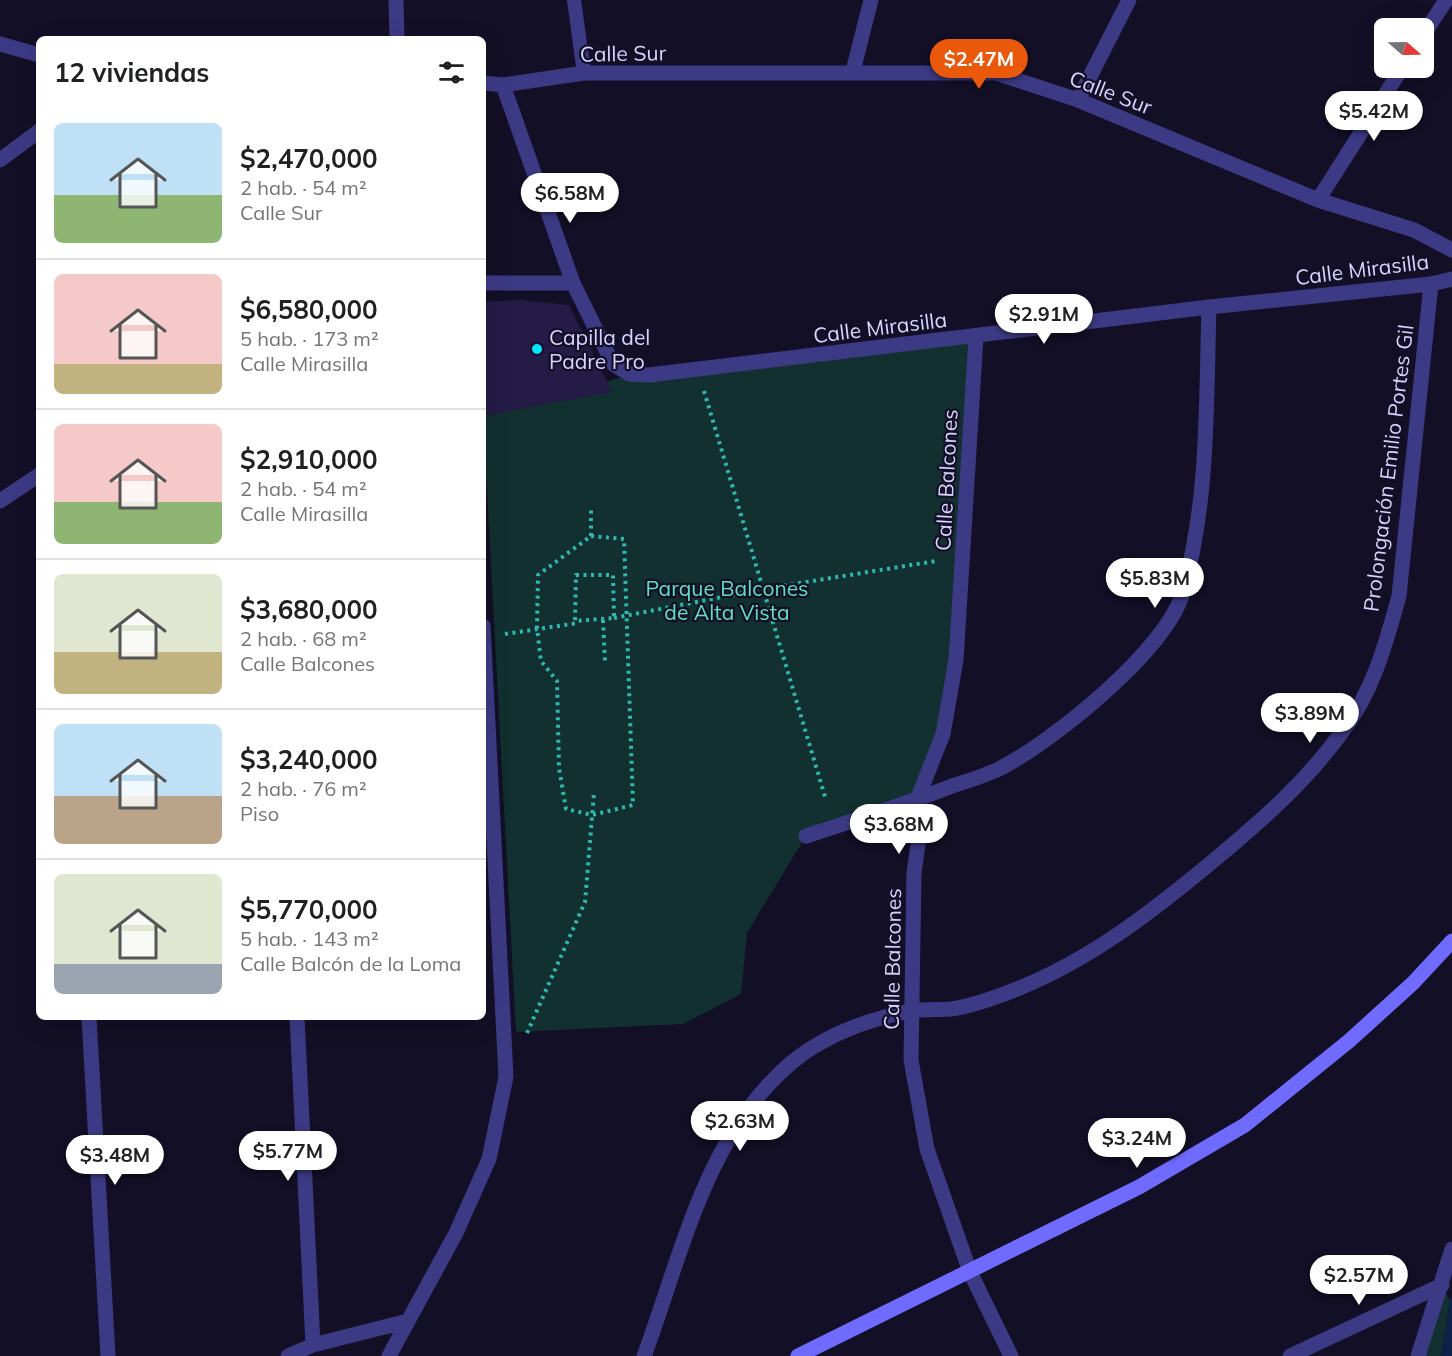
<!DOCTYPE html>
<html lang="es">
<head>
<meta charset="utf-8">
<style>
  :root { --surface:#fff; --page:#f6f6f6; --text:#202124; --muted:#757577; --line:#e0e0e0; --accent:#ea580c }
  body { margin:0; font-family:Mulish,sans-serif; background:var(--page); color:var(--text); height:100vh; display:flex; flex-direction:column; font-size:22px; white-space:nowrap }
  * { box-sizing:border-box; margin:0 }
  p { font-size:20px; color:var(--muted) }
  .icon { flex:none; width:33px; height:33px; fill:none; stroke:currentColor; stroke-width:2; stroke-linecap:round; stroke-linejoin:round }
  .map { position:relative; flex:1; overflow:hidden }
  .side { position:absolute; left:36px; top:36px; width:450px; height:984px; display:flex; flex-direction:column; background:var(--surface); border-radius:9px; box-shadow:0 6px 24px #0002 }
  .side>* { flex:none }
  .needle { width:39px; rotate:110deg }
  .controls { position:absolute; left:1374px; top:18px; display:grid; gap:12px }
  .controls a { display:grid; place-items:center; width:60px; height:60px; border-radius:9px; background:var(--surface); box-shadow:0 6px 24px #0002; font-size:30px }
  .price { position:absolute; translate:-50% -51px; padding:0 14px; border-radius:21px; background:#fff; color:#222; font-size:20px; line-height:39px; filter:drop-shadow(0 2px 3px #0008) }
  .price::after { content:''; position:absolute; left:50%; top:36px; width:18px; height:14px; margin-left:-9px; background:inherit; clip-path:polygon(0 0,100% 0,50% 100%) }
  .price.on { background:var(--accent); color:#fff }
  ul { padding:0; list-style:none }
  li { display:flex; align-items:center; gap:18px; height:150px; padding:0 18px }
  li+li { border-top:2px solid var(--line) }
  li span { display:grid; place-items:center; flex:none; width:168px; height:120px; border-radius:9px; color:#555 }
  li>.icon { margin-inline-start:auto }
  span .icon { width:72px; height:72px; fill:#fffc; stroke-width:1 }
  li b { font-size:26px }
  h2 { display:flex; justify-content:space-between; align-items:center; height:72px; padding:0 18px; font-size:26px }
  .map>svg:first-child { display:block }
  .green { fill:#12302f }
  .water { fill:#0c2248 }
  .building { fill:#241b47 }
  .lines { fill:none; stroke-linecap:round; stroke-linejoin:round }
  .path { stroke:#2fb8b0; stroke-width:4; stroke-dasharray:3 4.5; stroke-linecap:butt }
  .lane { stroke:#3d3a85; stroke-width:14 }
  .street { stroke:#3d3a85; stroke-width:15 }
  .secondary { stroke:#6f6bff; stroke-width:15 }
  .poi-dot { fill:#00e5ff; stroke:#130f26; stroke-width:2 }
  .labels { text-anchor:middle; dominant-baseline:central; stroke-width:4.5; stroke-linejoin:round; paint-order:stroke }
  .street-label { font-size:21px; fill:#d9d4ff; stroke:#130f26 }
  .poi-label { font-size:21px; fill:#d9d4ff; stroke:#130f26; text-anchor:start }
  .park-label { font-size:21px; fill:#5fe0c0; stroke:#130f26 }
</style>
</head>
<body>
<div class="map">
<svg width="1452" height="1356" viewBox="0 0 1452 1356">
  <rect width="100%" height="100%" fill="#130f26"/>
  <path class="green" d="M976 337 956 660 917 800 806 836 747 933 741 994 683 1024 516 1032 483 416 634 374Z
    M1442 1285 1450 1301 1441 1356H1418Z"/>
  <path class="water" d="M1452 1294V1356H1441L1450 1301Z"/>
  <path class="building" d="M520 300 569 305 612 392 483 416V302Z"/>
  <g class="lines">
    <path class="path" d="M704 391 826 800
      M591 536 624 539 633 805 592 815 566 809 559 768 557 681 541 661 537 628 538 575Z
      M591 536V507
      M576 575H613L614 618 575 621Z
      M614 618 763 589 936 561
      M603 620 605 662
      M505 634 578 623
      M527 1033 585 902 594 793"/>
    <path class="lane" d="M574 0 584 73"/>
    <path class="street" d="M396 0 397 39
      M1424 34 1446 0
      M0 44 39 55
      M853 71 871 0
      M483 83 503 85 584 73H996L1078 100 1318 200 1414 230 1452 250
      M503 85 573 283 613 364 629 374 649 375 1209 307 1431 284 1452 279
      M1078 100 1129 0
      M0 160 39 131
      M1318 200 1402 68
      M483 283H573
      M976 337 956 660 943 734 917 800 921 823 914 873 911 1060 927 1149 970 1272 1011 1356
      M0 501 39 475
      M806 836C855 820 904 805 952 786 968 781 984 776 999 769 1052 742 1167 650 1183 592 1209 499 1206 403 1209 307
      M89 1017 108 1356
      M297 1017 313 1345
      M288 1356 313 1345 408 1321
      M389 1356 456 1233 489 1159 506 1077 483 626
      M644 1356C682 1255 705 1136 791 1063 825 1035 869 1019 911 1011 924 1009 938 1010 951 1009 972 1006 997 997 1017 989 1090 960 1153 911 1213 861 1261 821 1305 783 1342 732 1373 692 1386 643 1399 596L1431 284
      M1290 1356 1442 1285
      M1418 1356 1452 1249"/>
    <path class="secondary" d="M798 1356 1139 1187 1245 1125 1349 1041 1413 983 1452 941"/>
  </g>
  <circle class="poi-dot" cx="537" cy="349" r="6"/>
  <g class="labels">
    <g class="street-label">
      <text transform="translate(623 53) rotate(-1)">Calle Sur</text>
      <text transform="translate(1111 92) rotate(21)">Calle Sur</text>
      <text transform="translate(1362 269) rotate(-7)">Calle Mirasilla</text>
      <text transform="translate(880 327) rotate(-7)">Calle Mirasilla</text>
      <text transform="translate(1388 468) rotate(-83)">Prolongación Emilio Portes Gil</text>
      <text transform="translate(946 480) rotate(-87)">Calle Balcones</text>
      <text transform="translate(892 959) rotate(-89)">Calle Balcones</text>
    </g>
    <g class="poi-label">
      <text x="549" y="337">Capilla del<tspan x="549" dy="24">Padre Pro</tspan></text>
    </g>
    <g class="park-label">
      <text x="727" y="588">Parque Balcones<tspan x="727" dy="24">de Alta Vista</tspan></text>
    </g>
  </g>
</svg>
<div class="controls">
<a><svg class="needle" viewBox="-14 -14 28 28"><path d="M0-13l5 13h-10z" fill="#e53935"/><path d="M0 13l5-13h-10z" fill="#757577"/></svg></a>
</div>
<b class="price on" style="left:979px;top:90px">$2.47M</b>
<b class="price" style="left:1374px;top:142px">$5.42M</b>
<b class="price" style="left:570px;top:224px">$6.58M</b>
<b class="price" style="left:1044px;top:345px">$2.91M</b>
<b class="price" style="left:1155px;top:609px">$5.83M</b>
<b class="price" style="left:1310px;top:744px">$3.89M</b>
<b class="price" style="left:899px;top:855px">$3.68M</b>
<b class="price" style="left:740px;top:1152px">$2.63M</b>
<b class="price" style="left:1137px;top:1169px">$3.24M</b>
<b class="price" style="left:288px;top:1182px">$5.77M</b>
<b class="price" style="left:115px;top:1186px">$3.48M</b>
<b class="price" style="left:1359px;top:1306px">$2.57M</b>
<section class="side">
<h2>12 viviendas<svg class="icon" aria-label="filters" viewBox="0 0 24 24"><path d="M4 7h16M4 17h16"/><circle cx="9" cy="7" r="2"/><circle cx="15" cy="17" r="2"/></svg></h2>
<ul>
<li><span style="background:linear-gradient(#bfe0f5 60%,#8fb573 0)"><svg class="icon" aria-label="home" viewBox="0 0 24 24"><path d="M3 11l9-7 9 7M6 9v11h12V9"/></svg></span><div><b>$2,470,000</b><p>2 hab. · 54 m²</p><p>Calle Sur</p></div></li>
<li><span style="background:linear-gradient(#f6c9c9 75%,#c2b280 0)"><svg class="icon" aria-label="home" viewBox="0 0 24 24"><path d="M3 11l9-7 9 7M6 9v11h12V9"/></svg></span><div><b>$6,580,000</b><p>5 hab. · 173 m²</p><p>Calle Mirasilla</p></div></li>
<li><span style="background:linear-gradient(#f6c9c9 65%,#8fb573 0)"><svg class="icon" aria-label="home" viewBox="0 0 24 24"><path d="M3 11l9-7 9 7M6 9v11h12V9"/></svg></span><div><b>$2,910,000</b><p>2 hab. · 54 m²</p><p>Calle Mirasilla</p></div></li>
<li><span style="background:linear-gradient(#dfe7d0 65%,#c2b280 0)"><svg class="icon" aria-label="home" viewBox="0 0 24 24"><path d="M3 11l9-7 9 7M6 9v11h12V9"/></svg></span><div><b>$3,680,000</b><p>2 hab. · 68 m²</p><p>Calle Balcones</p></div></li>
<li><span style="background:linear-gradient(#bfe0f5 60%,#b9a48a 0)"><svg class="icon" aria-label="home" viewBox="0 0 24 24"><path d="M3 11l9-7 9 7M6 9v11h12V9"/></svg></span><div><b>$3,240,000</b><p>2 hab. · 76 m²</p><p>Piso</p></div></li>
<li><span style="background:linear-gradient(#dfe7d0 75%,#9aa5b1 0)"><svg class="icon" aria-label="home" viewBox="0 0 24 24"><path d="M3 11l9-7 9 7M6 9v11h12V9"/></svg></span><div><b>$5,770,000</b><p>5 hab. · 143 m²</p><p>Calle Balcón de la Loma</p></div></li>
</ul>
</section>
</div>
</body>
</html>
